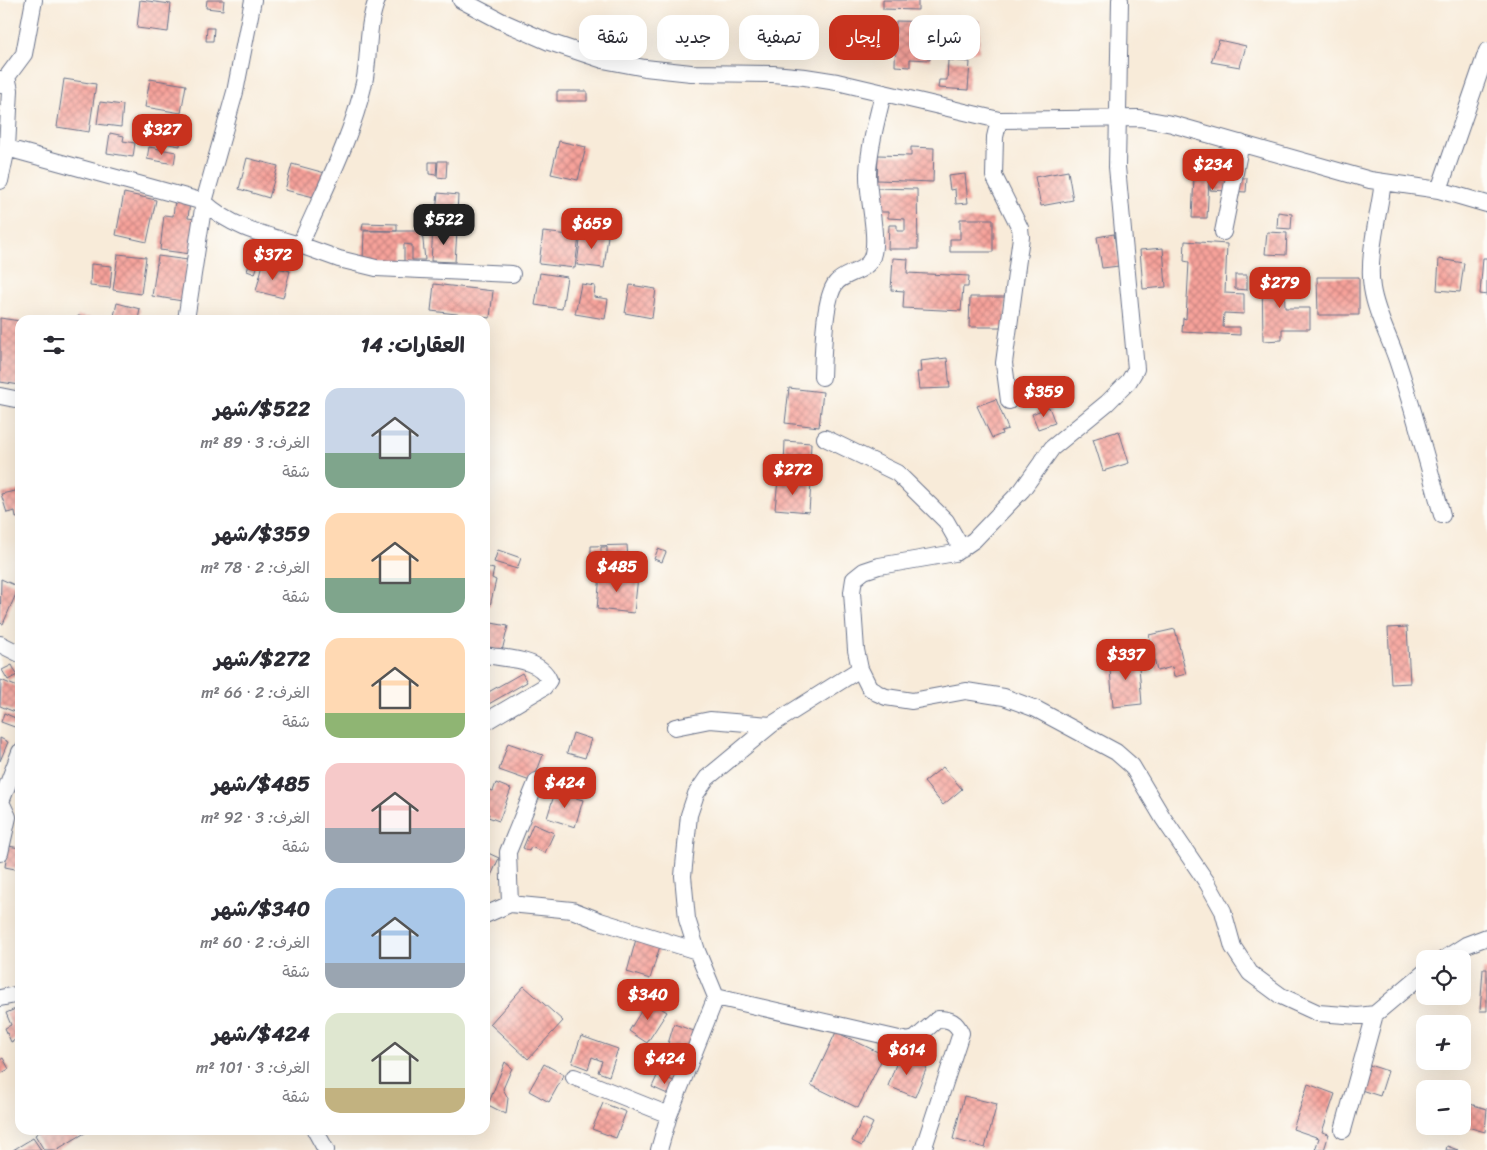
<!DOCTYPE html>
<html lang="ar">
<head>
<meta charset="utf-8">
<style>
  :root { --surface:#fff; --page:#f7f7f7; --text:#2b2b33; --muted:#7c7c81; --accent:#c8321e }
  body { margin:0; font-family:Sriracha,"Playpen Sans Arabic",sans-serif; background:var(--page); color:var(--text); direction:rtl; height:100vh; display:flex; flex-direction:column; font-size:19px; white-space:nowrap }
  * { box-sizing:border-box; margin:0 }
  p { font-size:16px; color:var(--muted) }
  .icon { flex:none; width:28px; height:28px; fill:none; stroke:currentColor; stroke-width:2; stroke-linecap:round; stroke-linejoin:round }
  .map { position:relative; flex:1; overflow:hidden; direction:ltr }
  .details { position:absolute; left:15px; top:315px; width:475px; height:820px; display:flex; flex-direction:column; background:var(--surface); border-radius:15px; box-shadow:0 5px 20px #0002; direction:rtl }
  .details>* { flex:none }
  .banner { position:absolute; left:505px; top:15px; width:475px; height:45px; direction:rtl; display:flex; gap:10px }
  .buttons { position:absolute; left:1416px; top:950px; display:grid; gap:10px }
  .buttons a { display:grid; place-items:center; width:55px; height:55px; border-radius:10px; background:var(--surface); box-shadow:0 5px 20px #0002; font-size:25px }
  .price { position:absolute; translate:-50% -42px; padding:0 11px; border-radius:10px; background:var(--accent); color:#fff; font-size:16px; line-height:32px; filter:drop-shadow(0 1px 2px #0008) }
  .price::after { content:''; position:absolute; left:50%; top:30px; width:15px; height:11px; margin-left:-8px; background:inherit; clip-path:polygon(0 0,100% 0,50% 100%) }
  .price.active { background:#222; color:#fff }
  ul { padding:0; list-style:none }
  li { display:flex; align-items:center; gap:15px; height:125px; padding:0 25px }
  li span { display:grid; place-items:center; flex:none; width:140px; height:100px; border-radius:15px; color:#555 }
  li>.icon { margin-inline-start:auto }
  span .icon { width:60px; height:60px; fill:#fffc; stroke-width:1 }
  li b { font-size:21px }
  h2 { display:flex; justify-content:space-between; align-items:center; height:60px; padding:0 25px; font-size:21px }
  .chip { padding:0 18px; border-radius:15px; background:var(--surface); box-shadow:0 5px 20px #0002; font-size:18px; line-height:45px }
  .chip.active { background:var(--accent); color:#fff }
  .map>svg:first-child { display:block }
  .building { fill:url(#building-cross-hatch) }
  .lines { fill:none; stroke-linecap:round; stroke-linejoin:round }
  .minor-casing { stroke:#687189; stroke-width:18 }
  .minor { stroke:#fff; stroke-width:16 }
</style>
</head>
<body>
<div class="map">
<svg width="1487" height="1150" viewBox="0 0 1487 1150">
  <defs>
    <pattern id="building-cross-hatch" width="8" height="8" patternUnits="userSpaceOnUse" patternTransform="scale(1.25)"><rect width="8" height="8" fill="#f7a29a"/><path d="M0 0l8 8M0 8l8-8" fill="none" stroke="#c78481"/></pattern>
  </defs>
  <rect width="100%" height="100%" fill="#fdfcf7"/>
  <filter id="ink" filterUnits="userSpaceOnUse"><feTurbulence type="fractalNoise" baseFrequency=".02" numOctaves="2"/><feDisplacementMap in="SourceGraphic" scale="10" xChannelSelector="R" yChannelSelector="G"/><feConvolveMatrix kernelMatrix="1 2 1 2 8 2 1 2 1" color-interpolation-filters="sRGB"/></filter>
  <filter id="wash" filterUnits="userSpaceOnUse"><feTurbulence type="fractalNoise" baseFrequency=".0096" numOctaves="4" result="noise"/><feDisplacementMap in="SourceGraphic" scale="20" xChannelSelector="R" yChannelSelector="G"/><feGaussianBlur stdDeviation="1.12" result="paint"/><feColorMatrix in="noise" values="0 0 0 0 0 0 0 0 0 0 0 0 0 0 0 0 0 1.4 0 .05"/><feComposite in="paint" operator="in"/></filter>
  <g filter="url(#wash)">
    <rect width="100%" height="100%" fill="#f8ebd9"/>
    <g id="blocks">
      <path class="building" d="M140 0 171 4 168 32 137 28Z
        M207 0H224L223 10 206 8Z
        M883 0H918V10L883 9Z
        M940 19 980 21 979 52 938 50Z
        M896 21 931 22 930 60 910 59V67L895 66Z
        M207 28H214L213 41H206Z
        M1219 40 1246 46 1240 67 1211 62Z
        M948 60 970 62 968 90 938 88 939 80H947Z
        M64 79 96 84 89 132 57 127Z
        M150 79 186 85 181 113 145 107Z
        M557 91H587V101H557Z
        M100 102 123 105 121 127 97 124Z
        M152 130 181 134 180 146 151 141Z
        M110 133 124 136 123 141 135 143 133 157 107 153Z
        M559 141 586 147 578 180 551 174Z
        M149 147 176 152 174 164 147 159Z
        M911 147 934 148 933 182 877 180 878 155 911 156Z
        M247 158 278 166 269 198 239 189Z
        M438 161H447L446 178 437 177Z
        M429 162H437L436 175 429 174Z
        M292 164 325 173 318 198 285 190Z
        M1068 171 1073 200 1041 206 1035 177Z
        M965 174 968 203 956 204 955 189 950 190 948 176Z
        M1194 176 1247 178 1246 192 1210 190 1211 179H1209L1207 218H1192Z
        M875 188 917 189 918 249H888L889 225H897V231H905V219L888 218V212H874Z
        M124 193 156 200 147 242 116 235Z
        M438 193 458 195 457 214 436 212Z
        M175 200 190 202 188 218 195 219 191 254 160 250 164 215 173 216Z
        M1278 212 1292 214 1291 229 1277 228Z
        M960 219H993V252H950V239H960Z
        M363 223 397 224V231L362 230Z
        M433 229 457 231 455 262 431 261Z
        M364 231H422L425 260H412V245L404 244V262L363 261Z
        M543 232 579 236 575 268 539 264Z
        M1267 232 1287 233 1286 255 1265 254Z
        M581 233 608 236 604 268 577 265Z
        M1114 234 1119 266 1102 268 1097 237Z
        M1185 241 1227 244 1225 293 1244 294V314L1224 313 1223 327H1240V335L1182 332 1183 318 1186 319 1189 262 1184 261Z
        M1163 248 1166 287 1143 289 1140 250Z
        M118 254 146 257 141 294 113 290Z
        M158 256 188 260 182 301 152 296Z
        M893 258 908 259 907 273 969 276 968 287H963L961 311 903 308 904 291 891 290Z
        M1483 258H1487V295L1480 294Z
        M1439 259 1464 263 1460 292 1437 290Z
        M250 262 258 264 255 274 247 271Z
        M91 264 112 266 110 288 90 286Z
        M263 264 290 271 283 298 256 291Z
        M1284 272 1285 308H1310V329H1282V340L1263 341 1262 273Z
        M540 273 567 277 562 309 535 305Z
        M1235 275H1247V290L1235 289Z
        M1317 277H1359V315H1318Z
        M434 284 493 291 490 318 431 311Z
        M581 284 595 286 594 297 608 299 605 319 575 314Z
        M630 285 656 289 652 318 625 313Z
        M970 297H1006L1005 327H969Z
        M117 303 140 309 138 320H113Z
        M78 316 98 319V320H77Z
        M0 318 20 321V385L0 382Z
        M947 358 950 388 919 389 917 372H921L920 361Z
        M789 388 823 392 819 427 785 423Z
        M996 399 1008 429 1001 431 1002 434 992 438 977 406Z
        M1049 407 1055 423 1038 429 1032 414Z
        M1119 431 1129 463 1103 471 1093 439Z
        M785 441 811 443 810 467 784 465Z
        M778 480 811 483 809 512 775 509Z
        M20 490V517L16 518 15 511 7 513 1 494Z
        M627 545 628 560 607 561V547H601V558L591 559V546Z
        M658 549 666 552 662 562 654 559Z
        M498 550 521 558 517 569 494 562Z
        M485 567 494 569 492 578 496 580 490 606 485 605Z
        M600 574 638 577 634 613 597 609Z
        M1 579 19 587 3 624 0 623Z
        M486 622 508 626 502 651 485 648Z
        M1407 627 1410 683 1391 684 1388 628Z
        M1175 629 1186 674 1174 677 1172 667 1157 671 1149 635Z
        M1138 654 1142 704 1113 707 1109 657Z
        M12 665 17 675 8 680 2 670Z
        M522 673 527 682 487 705 485 694Z
        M1 680 20 688V714L0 706Z
        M4 713 20 720V729L1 722Z
        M573 733 591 739 585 758 567 753Z
        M0 738 8 742 0 761Z
        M508 743 543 755 533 782 499 770Z
        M943 767 962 789 943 805 924 782Z
        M496 783 511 789 499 821 488 817 489 814 485 813V788L493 791Z
        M555 792 583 800 575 827 547 818Z
        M533 824 554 833 545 853 531 847 529 851 523 848Z
        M8 846 20 848V870L5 867Z
        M488 853 499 858 491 876 485 873V860Z
        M636 939 660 946 650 979 627 972Z
        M1483 969H1487V1011H1480Z
        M524 986 563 1021 528 1059 490 1024Z
        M648 1000 667 1012 647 1043 629 1031Z
        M20 1007V1038L11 1042 5 1028 11 1025 6 1013Z
        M674 1024 697 1032 687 1064 664 1057Z
        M836 1032 884 1055 858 1108 811 1085Z
        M581 1036 618 1049 609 1076 598 1072 602 1061 592 1057 588 1069 572 1063Z
        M899 1056 927 1067 915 1097 888 1086Z
        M3 1058 9 1069 0 1074V1060Z
        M505 1062 512 1068 503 1089 508 1098 506 1114 488 1105Z
        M544 1064 564 1075 549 1102 529 1091Z
        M1369 1065 1388 1071 1380 1096 1361 1090Z
        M658 1074 678 1083 672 1096 652 1087Z
        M1308 1084 1335 1094 1322 1132 1329 1134 1324 1150H1315L1319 1138 1293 1129Z
        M964 1096 997 1104 985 1148 953 1139Z
        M603 1103 626 1112 616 1138 592 1129Z
        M1470 1104 1487 1109 1485 1132 1464 1126Z
        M863 1118 873 1123 862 1146 852 1141Z
        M42 1130H90L56 1150H44L35 1135Z
        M33 1138 41 1150H13Z
        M1447 1146 1458 1150H1446Z"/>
    </g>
  </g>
  <g filter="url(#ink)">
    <use href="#blocks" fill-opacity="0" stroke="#687189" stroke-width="1"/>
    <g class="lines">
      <g class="minor-casing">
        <path id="minor" d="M253 0 235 92 204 202C232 228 265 235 300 245 323 192 351 140 364 83 370 56 366 27 377 0
          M461 0 501 21 549 42 603 60 645 68 691 73 773 74 805 77 837 82 999 120 1139 118 1172 124 1370 180 1439 190 1487 204
          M1120 0 1117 167 1136 369 1129 381 1107 403 1052 448 1022 490 974 540 955 553 879 566 864 571 854 579 852 592 856 650 860 669 869 687 877 693 886 697 912 701 966 691 1004 697 1036 709 1064 724 1116 752 1132 766 1163 818 1208 884 1223 911 1233 947 1250 973 1281 996 1318 1013 1358 1016 1375 1014 1425 972
          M0 79 1 85 8 81 10 90 7 148 0 181
          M1 85 24 54 34 0
          M999 120 995 137 994 176 1020 228 1021 237 1004 363 1009 401
          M7 148 204 202 186 320
          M1383 182C1379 214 1367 257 1372 288 1376 314 1389 336 1397 360 1414 411 1428 463 1442 515
          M1439 190 1487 51
          M1223 232 1241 143
          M300 245 339 259 376 268 512 274
          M822 377C823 356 823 299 836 283 845 272 867 272 872 257 879 237 867 195 868 173 869 147 877 119 883 94
          M0 396 20 400
          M825 438 897 473 946 521 962 549
          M0 644 20 654
          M485 655C506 659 540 658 549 680L544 687 485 722
          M675 727 710 720 771 725
          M537 781 508 852 510 904 572 910 600 921 697 951
          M0 853 8 817 1 802 20 752
          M485 915 510 904
          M1444 959 1466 945 1487 937
          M716 997 908 1041 915 1039 938 1019C950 1019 956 1022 961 1033L923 1150
          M0 998 20 994
          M574 1077 669 1115
          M315 1130 326 1150
          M1343 1130 1375 1014
          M659 1150 669 1115 716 997 697 951 687 919 683 876 689 815 696 794 707 778 771 725 860 669"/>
      </g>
      <use href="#minor" class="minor"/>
    </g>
  </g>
</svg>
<div class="buttons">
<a><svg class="icon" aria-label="locate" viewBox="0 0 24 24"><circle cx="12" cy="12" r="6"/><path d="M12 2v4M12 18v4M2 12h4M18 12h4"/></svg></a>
<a>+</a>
<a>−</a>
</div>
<b class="price" style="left:162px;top:156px">$327</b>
<b class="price" style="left:1213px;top:191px">$234</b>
<b class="price active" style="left:444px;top:246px">$522</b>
<b class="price" style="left:592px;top:250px">$659</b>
<b class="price" style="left:273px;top:281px">$372</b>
<b class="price" style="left:1280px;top:309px">$279</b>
<b class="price" style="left:1044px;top:418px">$359</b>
<b class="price" style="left:793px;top:496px">$272</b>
<b class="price" style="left:617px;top:593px">$485</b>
<b class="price" style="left:1126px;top:681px">$337</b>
<b class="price" style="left:565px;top:809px">$424</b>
<b class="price" style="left:648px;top:1021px">$340</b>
<b class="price" style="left:907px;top:1076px">$614</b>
<b class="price" style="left:665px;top:1085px">$424</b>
<div class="banner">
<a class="chip">شراء</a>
<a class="chip active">إيجار</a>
<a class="chip">تصفية</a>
<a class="chip">جديد</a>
<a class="chip">شقة</a>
</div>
<section class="details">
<h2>العقارات: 14<svg class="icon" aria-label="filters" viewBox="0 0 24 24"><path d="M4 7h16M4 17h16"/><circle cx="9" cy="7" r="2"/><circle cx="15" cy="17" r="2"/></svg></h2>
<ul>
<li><span style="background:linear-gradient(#c9d6e8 65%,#7fa58c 0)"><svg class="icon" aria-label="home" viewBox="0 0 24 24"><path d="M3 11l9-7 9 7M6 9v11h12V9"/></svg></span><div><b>$522/شهر</b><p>الغرف: 3 · 89 m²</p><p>شقة</p></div></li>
<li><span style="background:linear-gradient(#ffd9b3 65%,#7fa58c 0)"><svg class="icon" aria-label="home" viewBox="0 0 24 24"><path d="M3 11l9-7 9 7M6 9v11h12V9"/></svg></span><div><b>$359/شهر</b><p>الغرف: 2 · 78 m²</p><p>شقة</p></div></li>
<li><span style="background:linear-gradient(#ffd9b3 75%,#8fb573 0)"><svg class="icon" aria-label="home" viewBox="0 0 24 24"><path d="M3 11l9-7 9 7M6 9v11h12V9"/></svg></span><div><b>$272/شهر</b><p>الغرف: 2 · 66 m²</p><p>شقة</p></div></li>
<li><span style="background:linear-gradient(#f6c9c9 65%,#9aa5b1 0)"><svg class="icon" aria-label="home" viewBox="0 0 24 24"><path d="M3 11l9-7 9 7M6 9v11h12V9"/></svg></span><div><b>$485/شهر</b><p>الغرف: 3 · 92 m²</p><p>شقة</p></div></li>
<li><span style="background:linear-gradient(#a9c7e8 75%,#9aa5b1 0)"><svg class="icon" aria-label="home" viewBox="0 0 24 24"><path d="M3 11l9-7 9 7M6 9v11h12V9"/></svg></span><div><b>$340/شهر</b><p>الغرف: 2 · 60 m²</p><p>شقة</p></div></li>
<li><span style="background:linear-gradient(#dfe7d0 75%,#c2b280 0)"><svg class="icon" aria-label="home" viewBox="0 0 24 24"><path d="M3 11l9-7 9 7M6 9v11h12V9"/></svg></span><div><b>$424/شهر</b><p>الغرف: 3 · 101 m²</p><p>شقة</p></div></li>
</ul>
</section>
</div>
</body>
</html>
